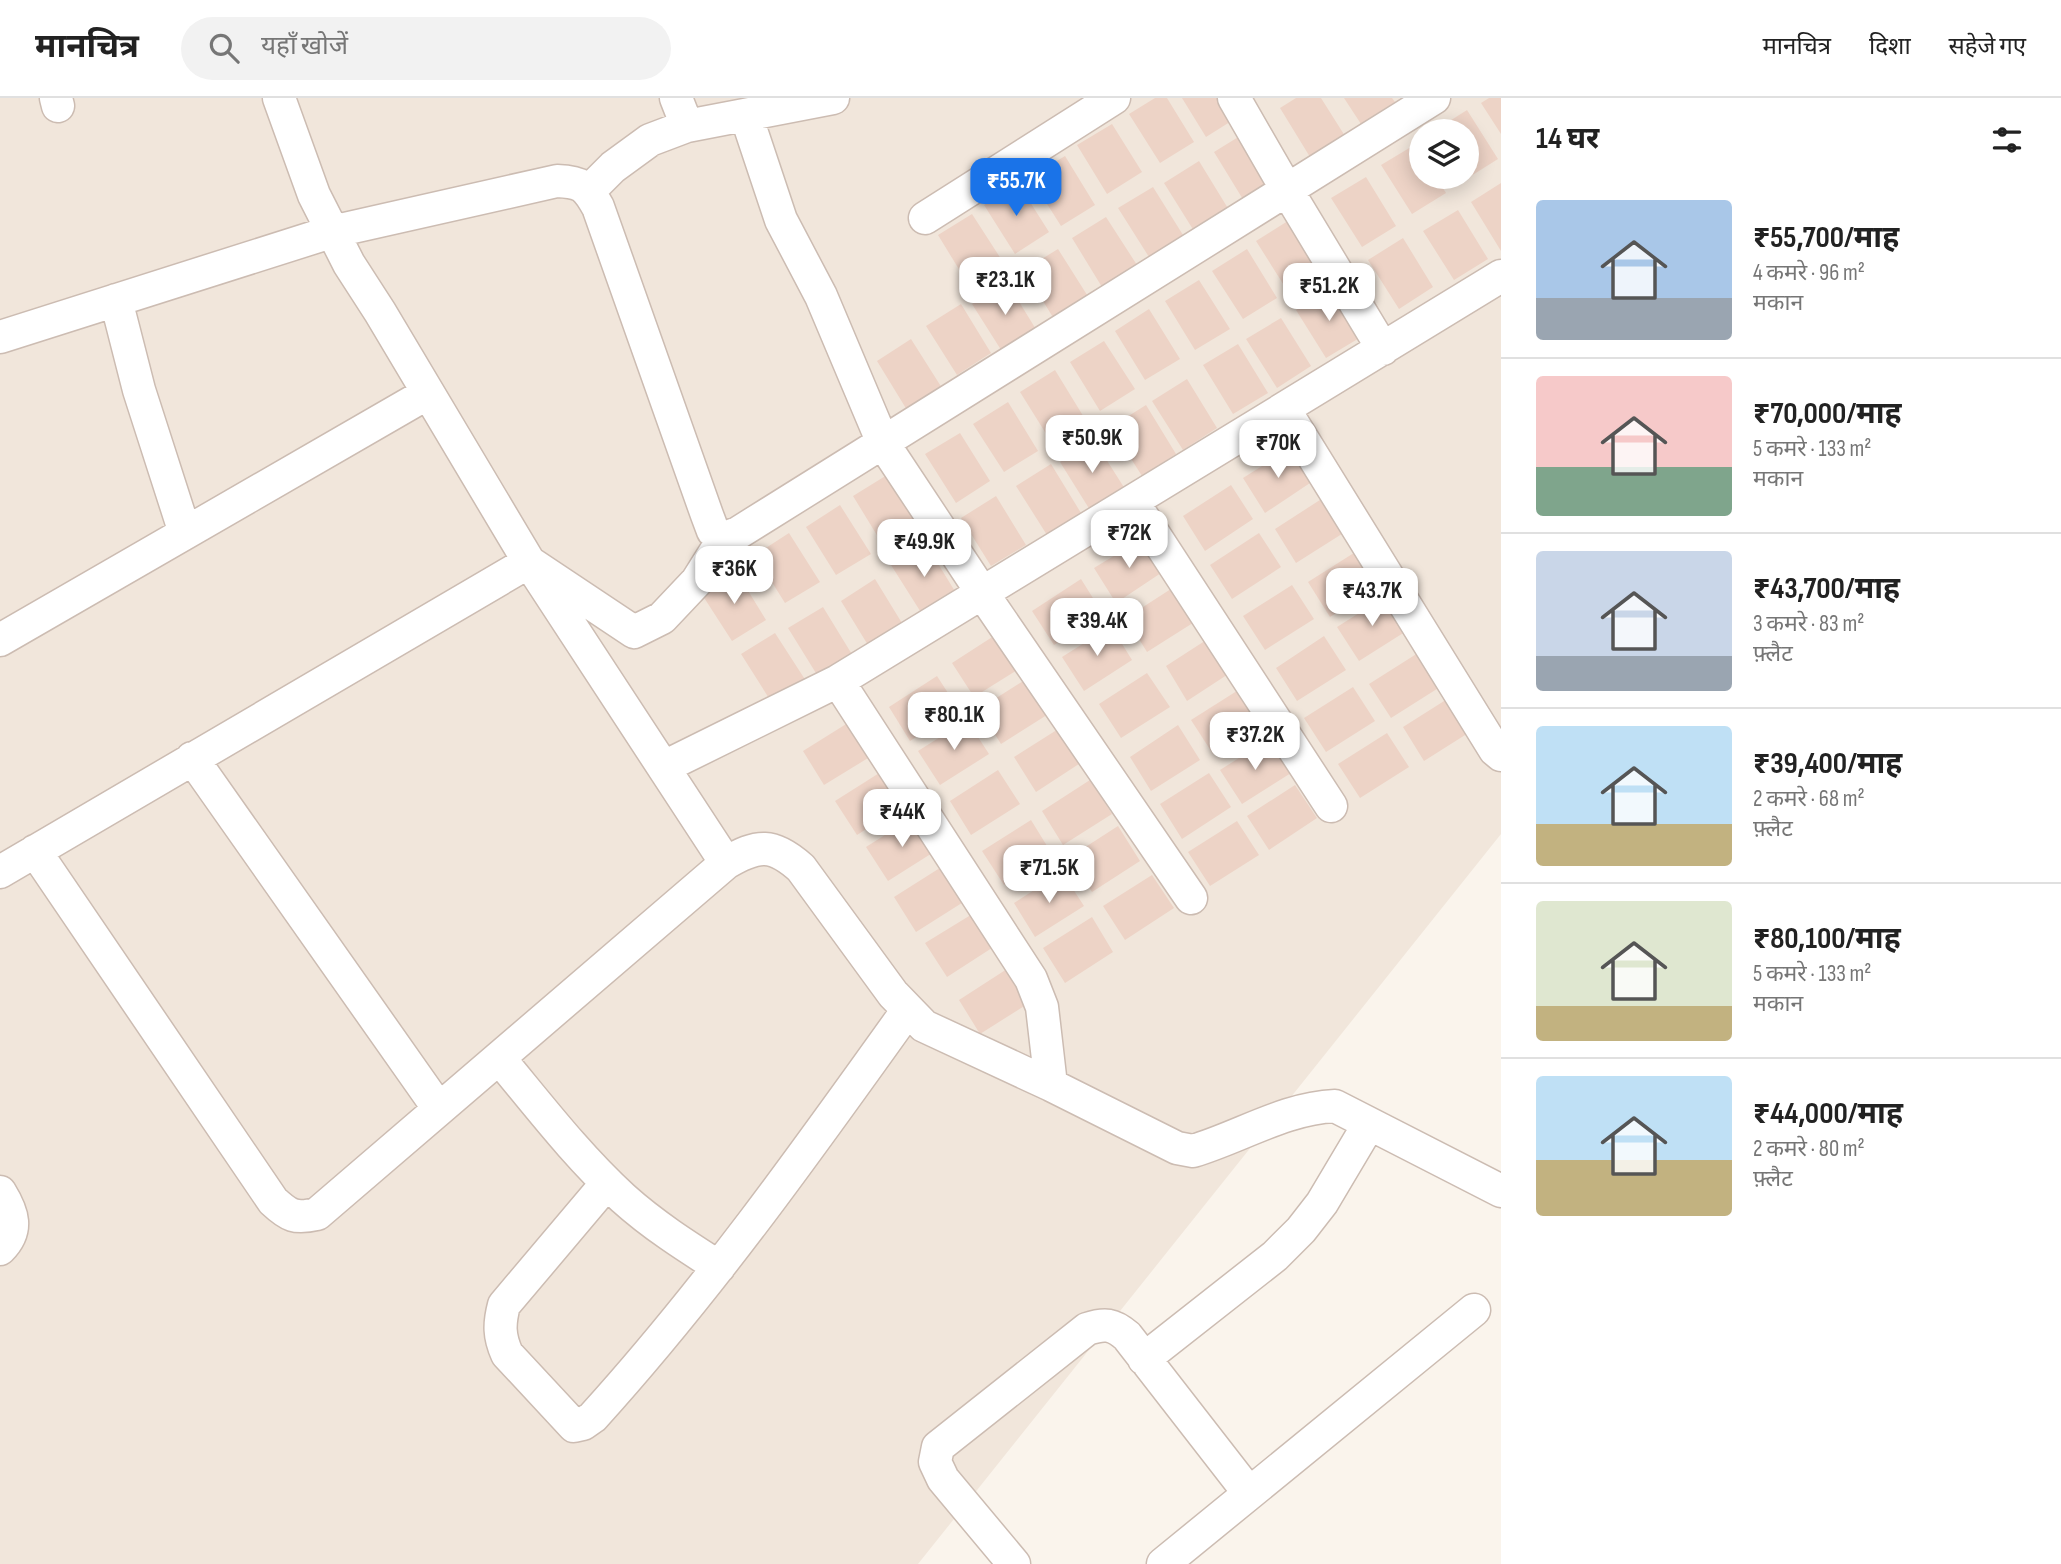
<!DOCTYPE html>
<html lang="hi">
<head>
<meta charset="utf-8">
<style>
  :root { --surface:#fff; --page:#f2f2f2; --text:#222; --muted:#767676; --line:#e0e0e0; --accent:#1a73e8 }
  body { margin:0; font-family:"Sofia Sans Condensed","Noto Sans Devanagari",sans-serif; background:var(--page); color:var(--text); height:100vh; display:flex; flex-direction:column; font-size:26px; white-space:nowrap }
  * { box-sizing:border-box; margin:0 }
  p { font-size:23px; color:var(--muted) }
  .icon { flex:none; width:38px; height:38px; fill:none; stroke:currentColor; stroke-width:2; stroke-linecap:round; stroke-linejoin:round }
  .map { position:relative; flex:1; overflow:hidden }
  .side { display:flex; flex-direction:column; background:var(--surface); width:560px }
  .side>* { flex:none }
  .tools { position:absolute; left:1409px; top:21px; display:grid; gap:14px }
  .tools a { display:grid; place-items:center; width:70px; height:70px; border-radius:50%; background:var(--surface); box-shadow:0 4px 18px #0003; font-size:35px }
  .price { position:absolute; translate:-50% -60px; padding:0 16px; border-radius:14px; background:#fff; color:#222; font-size:23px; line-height:46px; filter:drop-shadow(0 2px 4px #0008) }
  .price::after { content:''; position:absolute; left:50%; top:42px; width:21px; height:16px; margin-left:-10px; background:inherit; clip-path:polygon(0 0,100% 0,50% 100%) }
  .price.on { background:var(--accent); color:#fff }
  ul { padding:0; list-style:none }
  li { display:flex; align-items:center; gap:21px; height:175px; padding:0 35px }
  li+li { border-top:2px solid var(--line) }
  li span { display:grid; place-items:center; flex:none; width:196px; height:140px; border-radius:7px; color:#555 }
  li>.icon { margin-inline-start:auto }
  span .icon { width:84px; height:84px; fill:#fffc; stroke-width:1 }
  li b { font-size:30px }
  h2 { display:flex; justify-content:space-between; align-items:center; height:84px; padding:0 35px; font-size:30px }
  header { display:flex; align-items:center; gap:42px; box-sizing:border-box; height:98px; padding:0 35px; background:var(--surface); border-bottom:2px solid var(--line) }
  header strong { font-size:33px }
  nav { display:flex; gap:38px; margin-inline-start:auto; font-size:24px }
  .search { width:490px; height:63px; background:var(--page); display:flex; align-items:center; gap:18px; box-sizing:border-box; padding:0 24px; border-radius:38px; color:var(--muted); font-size:26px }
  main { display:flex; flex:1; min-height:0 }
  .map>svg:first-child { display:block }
  .residential { fill:#f1e6db; fill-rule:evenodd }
  .building { fill:#edd3c6 }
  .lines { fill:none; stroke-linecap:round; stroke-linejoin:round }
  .minor-casing { stroke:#ccbcb2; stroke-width:35 }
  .minor { stroke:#fff; stroke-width:32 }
</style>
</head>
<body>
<header>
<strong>मानचित्र</strong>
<div class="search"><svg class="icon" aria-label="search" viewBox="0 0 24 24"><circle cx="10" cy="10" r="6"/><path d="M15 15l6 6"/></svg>यहाँ खोजें</div>
<nav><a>मानचित्र</a><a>दिशा</a><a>सहेजे गए</a></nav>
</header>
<main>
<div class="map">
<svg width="1501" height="1466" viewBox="0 0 1501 1466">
  <rect width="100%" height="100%" fill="#faf4ec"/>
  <path class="residential" d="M0 0H1501V736L918 1466H0ZM1421 33H1466V79H1421Z"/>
  <path class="building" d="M1155 0H1167L1194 44 1160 65 1129 16Z
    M1182 0H1230L1241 17 1206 39Z
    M1296 0H1321L1345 38 1310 59 1280 10Z
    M1344 0H1392L1395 4 1361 26Z
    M1489 0H1501V36L1481 5Z
    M1467 12 1498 61 1463 83 1461 79H1466V33H1434Z
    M1112 26 1142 74 1107 96 1077 47Z
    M1248 33 1279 81 1244 103 1214 54Z
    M1416 46 1421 54V79H1436L1446 95 1412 116 1381 67Z
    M1065 58 1095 107 1061 128 1030 79Z
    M1199 63 1229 112 1194 133 1164 85Z
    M1366 79 1396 128 1362 149 1331 100Z
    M1018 85 1049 134 1015 156 984 107Z
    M1501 85V153L1471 104Z
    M1153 89 1183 137 1149 159 1118 110Z
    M1458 112 1488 161 1454 182 1423 133Z
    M972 116 1003 164 968 186 938 137Z
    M1106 119 1137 167 1102 189 1072 140Z
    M1291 121 1321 170 1287 192 1256 143Z
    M1403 140 1433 189 1399 211 1368 162Z
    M1058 151 1089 200 1054 221 1024 172Z
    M1247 151 1277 200 1243 221 1212 173Z
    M1199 182 1230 231 1195 252 1165 203Z
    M1007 184 1037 233 1003 255 972 206Z
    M1331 190 1361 239 1326 260 1296 212Z
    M961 206 991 255 957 277 926 228Z
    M1149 211 1180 261 1145 282 1115 233Z
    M1281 220 1311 268 1277 290 1246 241Z
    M911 241 942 290 907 312 877 263Z
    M1104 243 1135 291 1100 313 1070 264Z
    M1238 246 1268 295 1233 316 1203 267Z
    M1055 272 1085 321 1050 342 1020 294Z
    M1187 281 1217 330 1183 352 1152 303Z
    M1008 304 1038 353 1004 374 973 326Z
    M1146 307 1176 356 1142 378 1111 329Z
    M960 335 990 383 956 405 925 356Z
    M1094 342 1125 391 1090 412 1060 364Z
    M1292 349 1313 383 1265 415 1243 380Z
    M1051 366 1081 415 1047 437 1016 388Z
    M887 377 918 426 883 447 853 398Z
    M1231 387 1253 421 1205 453 1183 418Z
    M996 398 1026 447 991 468 961 420Z
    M1323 400 1345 434 1296 465 1275 431Z
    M840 407 871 456 836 477 806 429Z
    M789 435 820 484 785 505 755 457Z
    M1259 435 1281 469 1232 501 1210 467Z
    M1143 440 1164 473 1116 505 1094 470Z
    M926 446 956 495 922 516 891 467Z
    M1357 453 1378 488 1330 519 1308 484Z
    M736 473 766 522 732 543 701 495Z
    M875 481 905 530 871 552 841 503Z
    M1081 481 1103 516 1054 547 1032 513Z
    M1292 487 1314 521 1265 552 1243 518Z
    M1174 489 1196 523 1147 554 1126 520Z
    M1386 498 1408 532 1359 563 1337 529Z
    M823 509 853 558 819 580 788 530Z
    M1111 528 1132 562 1084 593 1062 559Z
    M1000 534 1022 569 974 599 952 565Z
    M775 535 806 583 772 605 741 556Z
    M1214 537 1236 571 1187 603 1166 568Z
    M1324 538 1346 572 1297 603 1276 570Z
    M1418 555 1440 589 1391 620 1369 586Z
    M1147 575 1170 609 1121 640 1099 606Z
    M937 578 959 612 910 643 889 609Z
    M1028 580 1050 615 1001 646 979 611Z
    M1353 589 1375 623 1326 654 1304 620Z
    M1240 591 1262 625 1213 656 1191 622Z
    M1452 598 1473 632 1424 663 1403 629Z
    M967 622 989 656 940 687 918 653Z
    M851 623 873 657 824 687 803 653Z
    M1178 627 1200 662 1151 693 1130 659Z
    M1063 628 1085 662 1036 694 1014 659Z
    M1387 635 1409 669 1360 700 1338 666Z
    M1269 641 1291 675 1242 706 1220 672Z
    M884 672 905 706 857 737 835 703Z
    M998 672 1020 706 971 737 950 703Z
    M1209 675 1231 709 1182 741 1160 706Z
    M1090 682 1112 716 1063 747 1042 713Z
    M1295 687 1317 720 1269 752 1247 718Z
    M915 718 937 752 888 783 866 749Z
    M1031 722 1052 756 1004 787 982 753Z
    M1237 723 1259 757 1210 788 1188 754Z
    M1118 728 1140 763 1092 794 1070 759Z
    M943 768 965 803 916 834 894 799Z
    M1062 774 1084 808 1035 839 1014 805Z
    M1152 777 1174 810 1125 842 1103 808Z
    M974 815 995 848 947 879 925 845Z
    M1092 819 1113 854 1065 885 1043 850Z
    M1007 871 1029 905 980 936 959 902Z"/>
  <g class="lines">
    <g class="minor-casing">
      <path id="minor" d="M56 0 58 8
        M279 0 314 97 349 166 380 214 529 464 726 765
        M676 0 687 28
        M1234 0 1287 92 1383 251
        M746 17 781 122 821 198 883 345 983 496 1191 800
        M589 93 613 69 650 42 687 28 833 0
        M925 120 1114 0
        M116 202 139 292 185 435
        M0 239 331 134 557 83C582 84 586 88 598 109L707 417 713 433 724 440 738 435 1434 0
        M1284 311 1495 652 1501 657
        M1133 404 1331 708
        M0 542 428 295
        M838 583 1031 881 1042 909 1051 987
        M192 660 439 1011
        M664 669 838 583 1501 178
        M35 753 273 1103C289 1118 295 1121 317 1116L726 765C758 746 773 745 801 770L893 896 924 928 1051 987 1177 1050 1193 1053C1240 1039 1285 1010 1335 1008L1501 1093
        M0 774 529 464 634 534 662 520 697 483 724 440
        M499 960C539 1008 577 1058 623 1100 653 1127 686 1148 719 1169
        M607 1085 504 1207C499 1226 499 1238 507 1256L574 1328 583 1326 593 1319C708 1192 807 1053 907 913
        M0 1094C13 1115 19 1132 0 1151
        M1144 1261 1275 1158 1301 1132 1322 1105 1369 1026
        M1014 1466 943 1381 935 1364 938 1349 1087 1231C1105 1225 1113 1226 1127 1238L1249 1395
        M1163 1466 1474 1212"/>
    </g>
    <use href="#minor" class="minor"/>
  </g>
</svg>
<div class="tools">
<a><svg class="icon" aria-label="layers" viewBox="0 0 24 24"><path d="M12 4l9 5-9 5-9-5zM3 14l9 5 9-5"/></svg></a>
</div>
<b class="price on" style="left:1016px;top:120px">₹55.7K</b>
<b class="price" style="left:1005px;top:219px">₹23.1K</b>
<b class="price" style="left:1329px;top:225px">₹51.2K</b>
<b class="price" style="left:1092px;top:377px">₹50.9K</b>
<b class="price" style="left:1278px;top:382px">₹70K</b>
<b class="price" style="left:1129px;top:472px">₹72K</b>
<b class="price" style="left:924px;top:481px">₹49.9K</b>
<b class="price" style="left:734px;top:508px">₹36K</b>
<b class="price" style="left:1372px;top:530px">₹43.7K</b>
<b class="price" style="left:1097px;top:560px">₹39.4K</b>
<b class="price" style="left:954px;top:654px">₹80.1K</b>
<b class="price" style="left:1255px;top:674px">₹37.2K</b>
<b class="price" style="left:902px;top:751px">₹44K</b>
<b class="price" style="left:1049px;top:807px">₹71.5K</b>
</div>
<section class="side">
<h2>14 घर<svg class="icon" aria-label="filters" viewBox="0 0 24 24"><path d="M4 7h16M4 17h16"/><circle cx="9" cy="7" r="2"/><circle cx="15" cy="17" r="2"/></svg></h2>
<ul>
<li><span style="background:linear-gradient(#a9c7e8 70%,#9aa5b1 0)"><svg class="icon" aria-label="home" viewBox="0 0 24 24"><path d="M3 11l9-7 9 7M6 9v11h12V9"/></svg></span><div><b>₹55,700/माह</b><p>4 कमरे · 96 m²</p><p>मकान</p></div></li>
<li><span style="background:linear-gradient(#f6c9c9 65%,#7fa58c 0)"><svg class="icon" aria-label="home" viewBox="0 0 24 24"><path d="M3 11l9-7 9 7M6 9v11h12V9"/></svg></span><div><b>₹70,000/माह</b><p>5 कमरे · 133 m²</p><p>मकान</p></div></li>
<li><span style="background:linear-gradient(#c9d6e8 75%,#9aa5b1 0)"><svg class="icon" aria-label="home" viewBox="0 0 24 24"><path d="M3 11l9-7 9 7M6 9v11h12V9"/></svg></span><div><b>₹43,700/माह</b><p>3 कमरे · 83 m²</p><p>फ़्लैट</p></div></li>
<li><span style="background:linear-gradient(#bfe0f5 70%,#c2b280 0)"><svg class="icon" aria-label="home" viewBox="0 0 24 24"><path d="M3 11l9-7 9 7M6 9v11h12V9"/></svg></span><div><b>₹39,400/माह</b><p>2 कमरे · 68 m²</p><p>फ़्लैट</p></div></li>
<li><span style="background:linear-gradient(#dfe7d0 75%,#c2b280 0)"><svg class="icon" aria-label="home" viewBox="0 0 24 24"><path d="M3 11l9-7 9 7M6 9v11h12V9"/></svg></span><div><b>₹80,100/माह</b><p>5 कमरे · 133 m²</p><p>मकान</p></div></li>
<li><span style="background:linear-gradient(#bfe0f5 60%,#c2b280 0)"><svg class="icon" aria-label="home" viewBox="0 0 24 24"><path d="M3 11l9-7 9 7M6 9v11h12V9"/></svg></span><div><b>₹44,000/माह</b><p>2 कमरे · 80 m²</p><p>फ़्लैट</p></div></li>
</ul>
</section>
</main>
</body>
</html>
